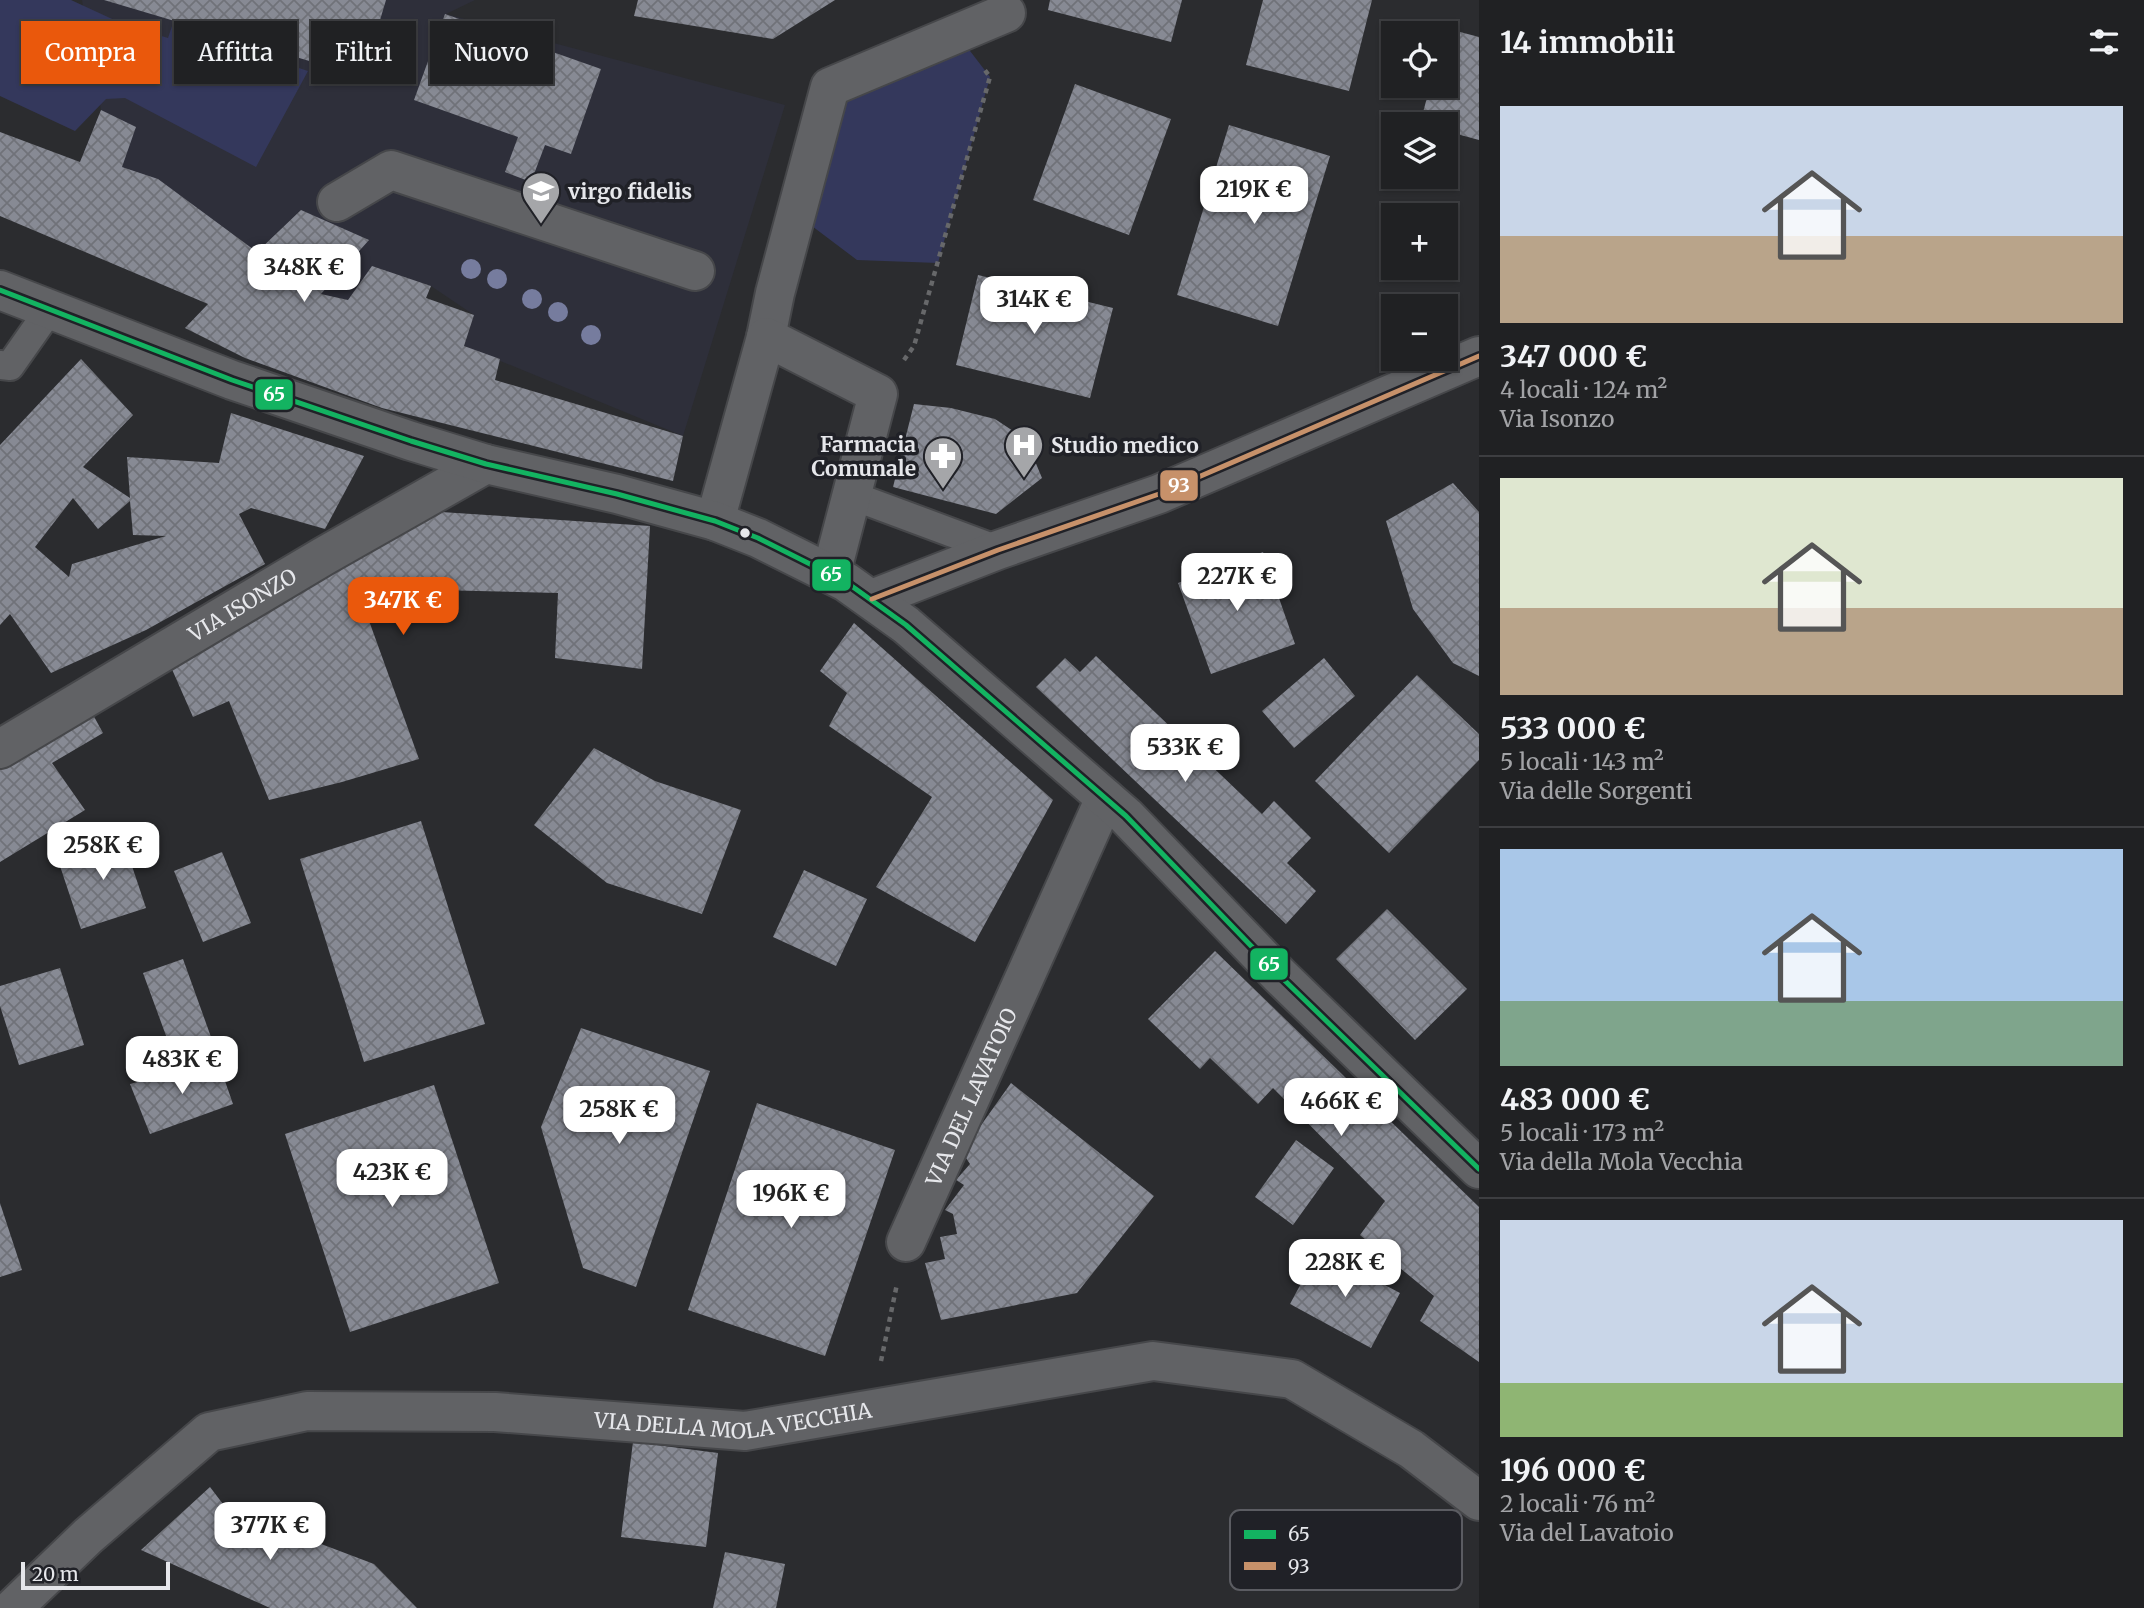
<!DOCTYPE html>
<html lang="it">
<head>
<meta charset="utf-8">
<style>
  :root { --surface:#202123; --page:#2d2e30; --text:#f1f3f6; --muted:#a2a3a6; --line:#3d3e41; --accent:#ea580c }
  body { margin:0; font-family:Merriweather,serif; background:var(--page); color:var(--text); height:100vh; display:flex; flex-direction:column; font-size:26px; white-space:nowrap }
  * { box-sizing:border-box; margin:0 }
  p { font-size:23px; color:var(--muted) }
  .icon { flex:none; width:38px; height:38px; fill:none; stroke:currentColor; stroke-width:2; stroke-linecap:round; stroke-linejoin:round }
  .map { position:relative; flex:1; overflow:hidden }
  .drawer { display:flex; flex-direction:column; background:var(--surface); width:665px }
  .drawer>* { flex:none }
  .guide { position:absolute; left:21px; top:21px; width:665px; height:63px; display:flex; gap:14px }
  .controls { position:absolute; left:1381px; top:21px; display:grid; gap:14px }
  .controls a { display:grid; place-items:center; width:77px; height:77px; border-radius:0px; background:var(--surface); box-shadow:0 2px 5px #0004,0 0 0 2px var(--line); font-size:35px }
  .scale { position:absolute; left:21px; bottom:18px; width:149px; box-sizing:border-box; padding-left:7px; border:4px solid #e6e7eb; border-top:0; font-size:19px; line-height:24px; white-space:nowrap; color:#e6e7eb; -webkit-text-stroke:5px #202127; paint-order:stroke }
  .price { position:absolute; translate:-50% -60px; padding:0 16px; border-radius:14px; background:#fff; color:#222; font-size:23px; line-height:46px; filter:drop-shadow(0 2px 4px #0008) }
  .price::after { content:''; position:absolute; left:50%; top:42px; width:21px; height:16px; margin-left:-10px; background:inherit; clip-path:polygon(0 0,100% 0,50% 100%) }
  .price.selected { background:var(--accent); color:#fff }
  ul { padding:0; list-style:none }
  li { display:grid; align-content:center; gap:14px; height:371px; padding:0 21px }
  li+li { border-top:2px solid var(--line) }
  li span { display:grid; place-items:center; height:217px; border-radius:0px; color:#555 }
  li>.icon { margin-inline-start:auto }
  span .icon { width:126px; height:126px; fill:#fffc; stroke-width:1 }
  li b { font-size:30px }
  h2 { display:flex; justify-content:space-between; align-items:center; height:84px; padding:0 21px; font-size:30px }
  .pill { padding:0 24px; border-radius:0px; background:var(--surface); box-shadow:0 2px 5px #0004,0 0 0 2px var(--line); font-size:24px; line-height:63px }
  .pill.selected { background:var(--accent); color:#fff }
  main { display:flex; flex:1; min-height:0 }
  .map>svg:first-child { display:block }
  .built { fill:#2e2f3a }
  .green { fill:#34385c }
  .building { fill:url(#building-cross-hatch); fill-rule:evenodd }
  .lines { fill:none; stroke-linecap:round; stroke-linejoin:round }
  .service-casing { stroke:#46474a; stroke-width:32 }
  .minor-casing { stroke:#46474a; stroke-width:42 }
  .secondary-casing { stroke:#46474a; stroke-width:42 }
  .path { stroke:#67686a; stroke-width:4.5; stroke-dasharray:5 5; stroke-linecap:butt }
  .service { stroke:#616265; stroke-width:28 }
  .minor { stroke:#616265; stroke-width:38 }
  .secondary { stroke:#616265; stroke-width:38 }
  .bus-1-casing { stroke:#202127; stroke-width:10 }
  .bus-2-casing { stroke:#202127; stroke-width:10 }
  .bus-1 { stroke:#13b361; stroke-width:5 }
  .bus-2 { stroke:#c7916a; stroke-width:5 }
  .tree { fill:#767c9e }
  .bus-dot { fill:#e6e7eb; stroke:#202127; stroke-width:2.5 }
  .labels { text-anchor:middle; dominant-baseline:central; stroke-width:7; stroke-linejoin:round; paint-order:stroke }
  .poi-label { font-size:21px; font-weight:bold; fill:#e6e7eb; stroke:#202127; text-anchor:start }
  .street-label { font-size:21px; fill:#e6e7eb; stroke:#202127 }
  .key { fill:#202127; stroke:#5b5c62; stroke-width:2 }
  .key-label { font-size:19px; fill:#e6e7eb }
  .line-badge { stroke:#202127; stroke-width:2.5 }
  .badge-label { font-size:19px; text-anchor:middle; font-weight:bold; fill:#fff }
</style>
</head>
<body>
<main>
<div class="map">
<svg width="1479" height="1608" viewBox="0 0 1479 1608">
  <defs>
    <pattern id="building-cross-hatch" width="8" height="8" patternUnits="userSpaceOnUse" patternTransform="scale(1.75)"><rect width="8" height="8" fill="#878a94"/><path d="M0 0l8 8M0 8l8-8" fill="none" stroke="#707279"/></pattern>
  </defs>
  <rect width="100%" height="100%" fill="#2b2c2f"/>
  <path class="built" d="M82 0H475L446 14 785 105 683 436 464 346 474 315 431 286 373 267 348 300 321 294 301 210 257 252 157 179 80 162 101 110Z"/>
  <path class="green" d="M0 0H71L123 24 168 38 172 26 308 71 256 167 125 98 106 99 75 131 0 96Z
    M957 34 990 77 938 263 857 260 796 214 830 87Z"/>
  <path class="building" d="M104 0H386L363 77Z
    M638 0H835L773 39 634 16Z
    M1050 0H1182L1171 42 1048 10Z
    M1263 0H1372L1349 91 1246 65Z
    M445 14 601 69 571 154 545 145 531 182 505 172 518 137 414 100Z
    M1445 28 1479 37V140L1446 131V124H1420L1430 86H1446Z
    M1075 84 1171 119 1129 235 1033 200Z
    M101 110 136 127 122 167 158 179 257 252 301 210 369 240 321 294 348 300 372 266 431 286 426 298 474 315 464 346 500 359 495 380 683 436 673 481 382 408 245 358 185 328 208 304 0 216V132L80 162Z
    M1229 125 1330 156 1278 326 1177 295Z
    M978 275 1113 308 1090 398 956 365Z
    M81 359 133 415 83 467 130 498 127 457 219 463 231 413 364 456 325 529 251 508 239 514 265 564 146 630 51 673 10 614 0 625V445ZM73 498 98 529 130 501 133 535 166 536 72 564 69 577 35 547Z
    M914 404 951 408 995 419 1019 435 1032 454 1042 478 996 514 893 487Z
    M1453 483 1479 512V676L1453 663 1413 609 1386 521Z
    M441 512 650 526 642 669 555 658 558 593 436 590 368 618 419 759 342 782 269 800 229 701 193 717 167 658Z
    M1263 552 1295 644 1211 674 1178 583Z
    M854 623 1053 800 975 942 876 887 932 797 829 726 847 693 820 671Z
    M1096 656 1262 814 1274 801 1311 838 1287 863 1316 891 1286 924 1036 687 1065 658 1080 672Z
    M1324 658 1355 696 1294 748 1262 711Z
    M1417 675 1479 734V760L1389 853 1315 781Z
    M86 702 103 733 52 763 85 810 0 862V756Z
    M594 748 655 781 741 810 702 914 607 883 534 825Z
    M421 821 485 1024 364 1062 300 859Z
    M121 833 146 908 81 929 59 863 84 855 82 846Z
    M222 852 251 923 203 942 174 871Z
    M804 870 867 899 836 966 773 937Z
    M1387 909 1467 989 1415 1040 1336 959Z
    M1215 951 1479 1207V1362L1420 1321 1434 1296 1360 1235 1385 1201 1273 1088 1258 1104 1210 1058 1200 1069 1148 1019Z
    M183 959 211 1037 172 1052 143 973Z
    M60 968 84 1045 19 1065 0 1006V986Z
    M581 1028 710 1071 636 1287 583 1268 541 1127Z
    M218 1061 233 1104 150 1134 130 1084Z
    M1011 1083 1154 1196 1077 1293 941 1320 925 1263 945 1259 940 1237 957 1234 953 1214 945 1210 964 1185 956 1180 970 1164 962 1152Z
    M434 1085 499 1283 350 1332 285 1134Z
    M757 1103 895 1150 825 1356 688 1310Z
    M1296 1140 1334 1168 1293 1225 1255 1197Z
    M0 1203 22 1270 0 1277Z
    M1319 1250 1400 1293 1371 1348 1290 1304Z
    M633 1442 718 1453 706 1547 621 1537Z
    M210 1487 226 1508 374 1564 417 1608H270L141 1550Z
    M725 1552 785 1564 776 1608H713Z"/>
  <g class="lines">
    <g class="service-casing">
      <path id="service" d="M0 365 10 366 50 309
        M853 496 998 550"/>
    </g>
    <g class="minor-casing">
      <g id="minor">
        <path d="M337 202 391 170 695 271"/>
        <path d="M766 337 775 293 830 87 1006 13"/>
        <path d="M715 521 766 337 878 394 831 574"/>
        <path d="M872 599 998 550 1159 494 1479 356"/>
        <path id="s1" d="M0 749 324 556 486 464"/>
        <path id="s2" d="M906 1242 1105 798"/>
        <path id="s3" d="M13 1608 88 1536 209 1432 307 1411 495 1412 745 1431 1153 1361 1292 1379 1411 1449 1479 1501"/>
      </g>
    </g>
    <g class="secondary-casing">
      <path id="secondary" d="M0 290 232 380 411 441 486 464 617 494 715 521 758 538 846 582 906 625 1126 816 1279 975 1479 1169"/>
    </g>
    <path class="path" d="M904 360 914 346 990 77 984 69
      M881 1361 897 1284"/>
    <use href="#service" class="service"/>
    <use href="#minor" class="minor"/>
    <use href="#secondary" class="secondary"/>
    <g class="bus-1-casing">
      <path id="bus-1" d="M0 290 232 380 411 441 486 464 617 494 715 521 758 538 846 582 906 625 1126 816 1279 975 1479 1169"/>
    </g>
    <g class="bus-2-casing">
      <path id="bus-2" d="M872 599 998 550 1159 494 1479 356"/>
    </g>
    <use href="#bus-1" class="bus-1"/>
    <use href="#bus-2" class="bus-2"/>
  </g>
  <g class="tree">
    <circle cx="471" cy="269" r="10"/>
    <circle cx="497" cy="279" r="10"/>
    <circle cx="532" cy="299" r="10"/>
    <circle cx="558" cy="312" r="10"/>
    <circle cx="591" cy="335" r="10"/>
  </g>
  <defs>
    <g id="school-pin" transform="scale(2.0125)"><path d="M0 17L-7.5 6A9.5 9.5 0 1 1 7.5 6Z" fill="#a5a6a9" stroke="#202127"/><path d="M0-5L7-2L0 1L-7-2ZM-4 1L0 2.5L4 1V4Q0 6-4 4Z" fill="#fff"/></g>
    <g id="hospital-pin" transform="scale(2.0125)"><path d="M0 17L-7.5 6A9.5 9.5 0 1 1 7.5 6Z" fill="#a5a6a9" stroke="#202127"/><path d="M-5-5h3v3.5h4V-5h3V5h-3V1.5h-4V5h-3Z" fill="#fff"/></g>
    <g id="pharmacy-pin" transform="scale(2.0125)"><path d="M0 17L-7.5 6A9.5 9.5 0 1 1 7.5 6Z" fill="#a5a6a9" stroke="#202127"/><path d="M-2-6h4v4h4v4h-4v4h-4v-4h-4v-4h4Z" fill="#fff"/></g>
  </defs>
  <g fill-rule="evenodd">
    <use href="#school-pin" x="541" y="191"/>
    <use href="#hospital-pin" x="1024" y="445"/>
    <use href="#pharmacy-pin" x="943" y="456"/>
  </g>
  <circle class="bus-dot" cx="745" cy="533" r="6"/>
  <g class="labels">
    <g class="poi-label">
      <text x="568" y="191">virgo fidelis</text>
      <text x="916" y="444" text-anchor="end">Farmacia<tspan x="916" dy="24">Comunale</tspan></text>
      <text x="1051" y="445">Studio medico</text>
    </g>
    <g class="street-label">
      <text stroke="none"><textPath href="#s1" startOffset="282">VIA ISONZO</textPath></text>
      <text stroke="none"><textPath href="#s2" startOffset="159">VIA DEL LAVATOIO</textPath></text>
      <text stroke="none"><textPath href="#s3" startOffset="791">VIA DELLA MOLA VECCHIA</textPath></text>
    </g>
  </g>
  <rect x="1230" y="1510" width="232" height="80" rx="10" class="key"/>
  <rect x="1244" y="1530" width="32" height="9" fill="#13b361"/>
  <rect x="1244" y="1562" width="32" height="8" fill="#c7916a"/>
  <g class="key-label">
    <text x="1288" y="1541">65</text>
    <text x="1288" y="1573">93</text>
  </g>
  <g class="line-badge">
    <rect x="254" y="378" width="40" height="33" rx="7" fill="#13b361"/>
    <rect x="1159" y="469" width="40" height="33" rx="7" fill="#c7916a"/>
    <rect x="811" y="558" width="41" height="34" rx="7" fill="#13b361"/>
    <rect x="1249" y="947" width="40" height="34" rx="7" fill="#13b361"/>
  </g>
  <g class="badge-label">
    <text x="274" y="401">65</text>
    <text x="1179" y="492">93</text>
    <text x="831" y="581">65</text>
    <text x="1269" y="971">65</text>
  </g>
</svg>
<div class="controls">
<a><svg class="icon" aria-label="locate" viewBox="0 0 24 24"><circle cx="12" cy="12" r="6"/><path d="M12 2v4M12 18v4M2 12h4M18 12h4"/></svg></a>
<a><svg class="icon" aria-label="layers" viewBox="0 0 24 24"><path d="M12 4l9 5-9 5-9-5zM3 14l9 5 9-5"/></svg></a>
<a>+</a>
<a>−</a>
</div>
<div class="scale">20 m</div>
<b class="price" style="left:1254px;top:226px">219K €</b>
<b class="price" style="left:304px;top:304px">348K €</b>
<b class="price" style="left:1034px;top:336px">314K €</b>
<b class="price" style="left:1237px;top:613px">227K €</b>
<b class="price selected" style="left:403px;top:637px">347K €</b>
<b class="price" style="left:1185px;top:784px">533K €</b>
<b class="price" style="left:103px;top:882px">258K €</b>
<b class="price" style="left:182px;top:1096px">483K €</b>
<b class="price" style="left:1341px;top:1138px">466K €</b>
<b class="price" style="left:619px;top:1146px">258K €</b>
<b class="price" style="left:392px;top:1209px">423K €</b>
<b class="price" style="left:791px;top:1230px">196K €</b>
<b class="price" style="left:1345px;top:1299px">228K €</b>
<b class="price" style="left:270px;top:1562px">377K €</b>
<div class="guide">
<a class="pill selected">Compra</a>
<a class="pill">Affitta</a>
<a class="pill">Filtri</a>
<a class="pill">Nuovo</a>
</div>
</div>
<section class="drawer">
<h2>14 immobili<svg class="icon" aria-label="filters" viewBox="0 0 24 24"><path d="M4 7h16M4 17h16"/><circle cx="9" cy="7" r="2"/><circle cx="15" cy="17" r="2"/></svg></h2>
<ul>
<li><span style="background:linear-gradient(#c9d6e8 60%,#b9a48a 0)"><svg class="icon" aria-label="home" viewBox="0 0 24 24"><path d="M3 11l9-7 9 7M6 9v11h12V9"/></svg></span><div><b>347 000 €</b><p>4 locali · 124 m²</p><p>Via Isonzo</p></div></li>
<li><span style="background:linear-gradient(#dfe7d0 60%,#b9a48a 0)"><svg class="icon" aria-label="home" viewBox="0 0 24 24"><path d="M3 11l9-7 9 7M6 9v11h12V9"/></svg></span><div><b>533 000 €</b><p>5 locali · 143 m²</p><p>Via delle Sorgenti</p></div></li>
<li><span style="background:linear-gradient(#a9c7e8 70%,#7fa58c 0)"><svg class="icon" aria-label="home" viewBox="0 0 24 24"><path d="M3 11l9-7 9 7M6 9v11h12V9"/></svg></span><div><b>483 000 €</b><p>5 locali · 173 m²</p><p>Via della Mola Vecchia</p></div></li>
<li><span style="background:linear-gradient(#c9d6e8 75%,#8fb573 0)"><svg class="icon" aria-label="home" viewBox="0 0 24 24"><path d="M3 11l9-7 9 7M6 9v11h12V9"/></svg></span><div><b>196 000 €</b><p>2 locali · 76 m²</p><p>Via del Lavatoio</p></div></li>
</ul>
</section>
</main>
</body>
</html>
